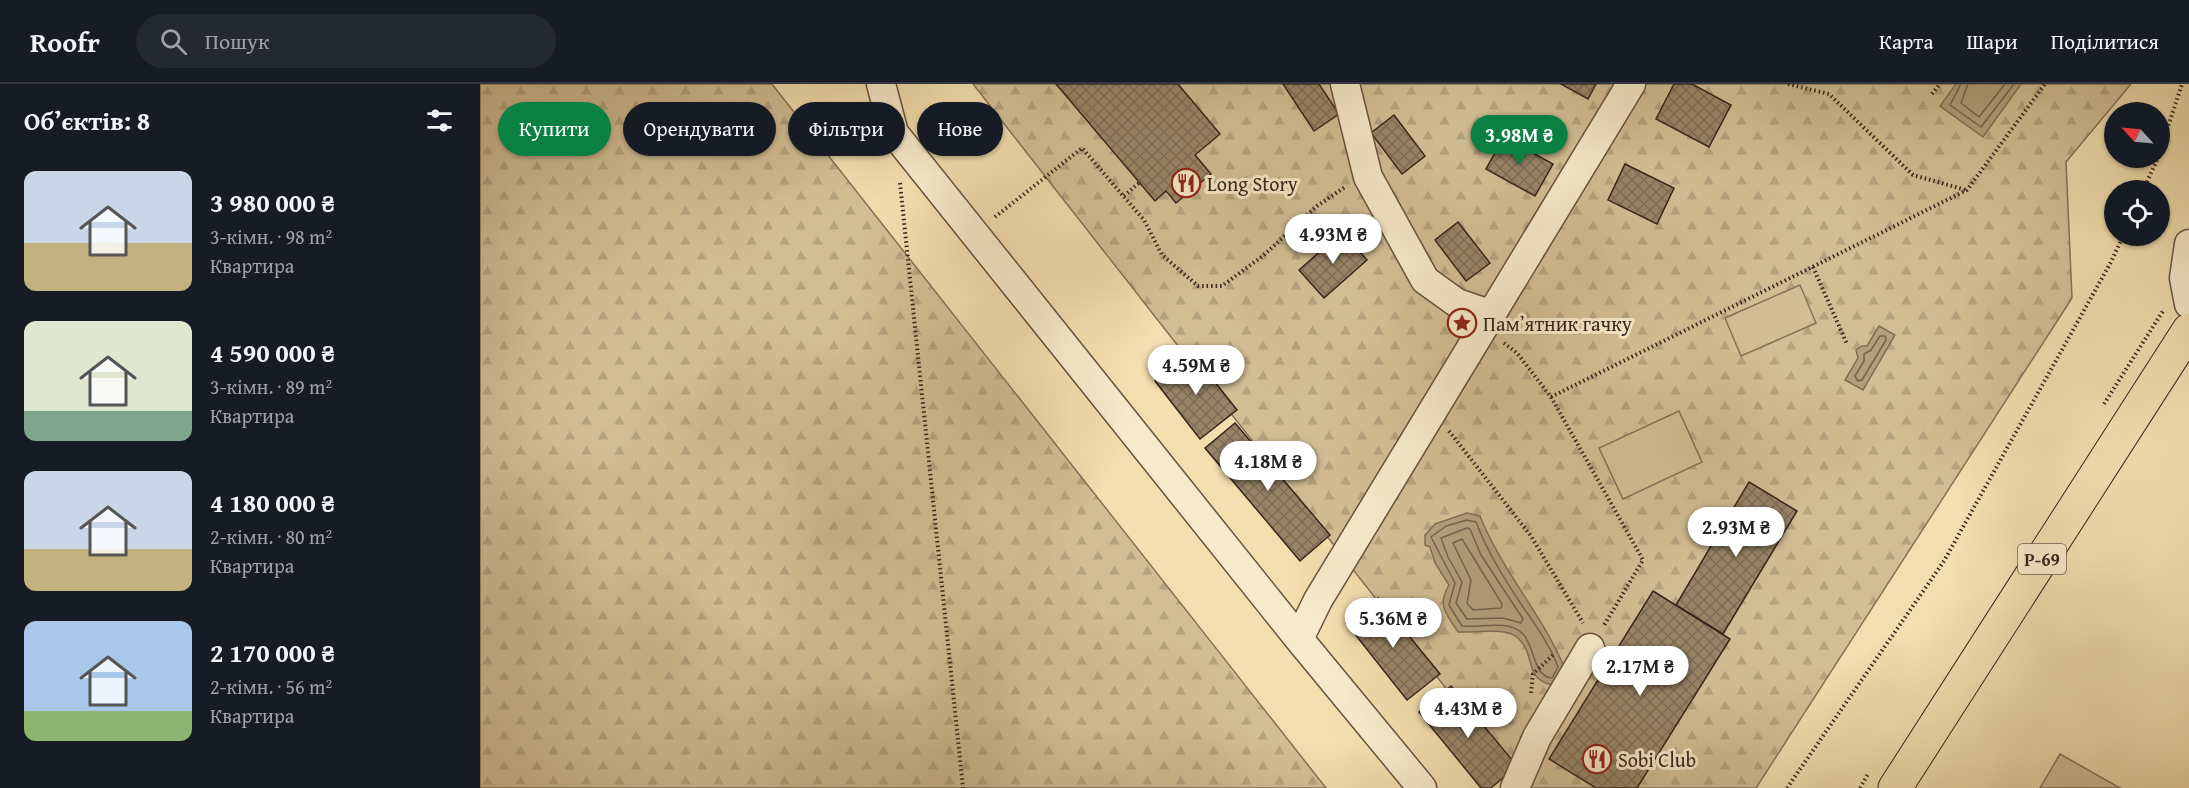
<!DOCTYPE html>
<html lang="uk">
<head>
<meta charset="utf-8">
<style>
  :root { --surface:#171b24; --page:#242831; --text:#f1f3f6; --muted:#9ea1a6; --line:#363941; --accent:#0b8043 }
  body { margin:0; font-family:"Gentium Book Plus",serif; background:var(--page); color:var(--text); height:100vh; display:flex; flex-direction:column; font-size:22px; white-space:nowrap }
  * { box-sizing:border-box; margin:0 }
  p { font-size:20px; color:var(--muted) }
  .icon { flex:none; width:33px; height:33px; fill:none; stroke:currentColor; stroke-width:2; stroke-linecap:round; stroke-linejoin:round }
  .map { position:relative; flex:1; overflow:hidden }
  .panel { display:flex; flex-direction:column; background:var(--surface); width:480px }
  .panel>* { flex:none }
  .banner { position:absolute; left:18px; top:18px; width:570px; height:54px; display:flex; gap:12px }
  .needle { width:39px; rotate:296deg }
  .controls { position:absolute; left:1624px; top:18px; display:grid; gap:12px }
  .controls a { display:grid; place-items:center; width:66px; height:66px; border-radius:50%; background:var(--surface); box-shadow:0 2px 4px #0004; font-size:30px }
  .price { position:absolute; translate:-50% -51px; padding:0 14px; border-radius:21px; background:#fff; color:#222; font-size:20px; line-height:39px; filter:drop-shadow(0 2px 3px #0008) }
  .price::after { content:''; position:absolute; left:50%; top:36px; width:18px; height:14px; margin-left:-9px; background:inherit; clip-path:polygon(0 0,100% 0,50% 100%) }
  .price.on { background:var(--accent); color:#fff }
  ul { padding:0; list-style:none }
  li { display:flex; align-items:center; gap:18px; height:150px; padding:0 24px }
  li span { display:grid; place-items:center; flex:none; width:168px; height:120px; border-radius:12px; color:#555 }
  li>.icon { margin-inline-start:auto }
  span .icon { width:72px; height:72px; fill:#fffc; stroke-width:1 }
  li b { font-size:26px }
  h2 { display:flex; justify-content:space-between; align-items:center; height:72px; padding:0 24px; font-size:26px }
  .pill { padding:0 21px; border-radius:27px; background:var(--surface); box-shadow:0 2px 4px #0004; font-size:21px; line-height:54px }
  .pill.on { background:var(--accent); color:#fff }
  header { display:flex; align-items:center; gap:36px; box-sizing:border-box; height:84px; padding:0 30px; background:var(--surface); border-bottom:2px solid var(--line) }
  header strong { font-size:28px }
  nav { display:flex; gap:33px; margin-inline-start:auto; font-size:21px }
  .search { width:420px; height:54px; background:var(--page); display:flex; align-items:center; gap:15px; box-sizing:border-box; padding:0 21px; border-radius:33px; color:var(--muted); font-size:22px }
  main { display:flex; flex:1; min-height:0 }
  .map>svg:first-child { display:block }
  .forest { fill:url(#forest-firs); stroke:#847158; stroke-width:1.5 }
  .green { fill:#d2be95; stroke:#847158; stroke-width:1.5 }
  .water { fill:#b29f7c; stroke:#816e55; stroke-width:1.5 }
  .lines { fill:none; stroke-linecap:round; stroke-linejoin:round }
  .shore { stroke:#74624b; stroke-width:1.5 }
  .building { fill:url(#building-cross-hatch); stroke:#37241a; stroke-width:1.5 }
  .minor-casing { stroke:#66523f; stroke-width:31 }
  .major-casing { stroke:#37241a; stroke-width:35 }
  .path { stroke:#37241a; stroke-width:4; stroke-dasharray:1.5 3; stroke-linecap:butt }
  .minor { stroke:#f7eaca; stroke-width:28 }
  .major { stroke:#f2deae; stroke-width:33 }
  .labels { text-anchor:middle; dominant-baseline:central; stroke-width:6; stroke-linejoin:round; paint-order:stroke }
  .shield { fill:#f7eaca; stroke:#715f4f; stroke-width:1.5 }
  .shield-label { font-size:18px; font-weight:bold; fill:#37241a }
  .poi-label { font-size:20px; fill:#37241a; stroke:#f7eaca; text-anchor:start }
</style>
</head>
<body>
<header>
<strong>Roofr</strong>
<div class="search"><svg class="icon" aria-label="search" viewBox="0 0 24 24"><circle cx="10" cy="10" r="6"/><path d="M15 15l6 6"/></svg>Пошук</div>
<nav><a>Карта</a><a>Шари</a><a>Поділитися</a></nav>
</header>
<main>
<section class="panel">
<h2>Об’єктів: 8<svg class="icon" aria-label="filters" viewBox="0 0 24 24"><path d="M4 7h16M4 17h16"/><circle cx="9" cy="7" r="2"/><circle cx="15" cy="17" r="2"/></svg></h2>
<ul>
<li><span style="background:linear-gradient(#c9d6e8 60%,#c2b280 0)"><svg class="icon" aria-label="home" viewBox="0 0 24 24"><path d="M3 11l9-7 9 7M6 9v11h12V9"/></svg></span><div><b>3 980 000 ₴</b><p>3-кімн. · 98 m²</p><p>Квартира</p></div></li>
<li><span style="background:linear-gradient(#dfe7d0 75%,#7fa58c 0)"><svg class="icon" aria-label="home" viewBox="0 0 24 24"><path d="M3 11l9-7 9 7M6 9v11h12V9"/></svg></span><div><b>4 590 000 ₴</b><p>3-кімн. · 89 m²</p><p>Квартира</p></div></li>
<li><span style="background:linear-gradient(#c9d6e8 65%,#c2b280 0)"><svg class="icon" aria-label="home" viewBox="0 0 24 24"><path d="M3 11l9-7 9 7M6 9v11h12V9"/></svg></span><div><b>4 180 000 ₴</b><p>2-кімн. · 80 m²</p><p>Квартира</p></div></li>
<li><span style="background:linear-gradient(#a9c7e8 75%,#8fb573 0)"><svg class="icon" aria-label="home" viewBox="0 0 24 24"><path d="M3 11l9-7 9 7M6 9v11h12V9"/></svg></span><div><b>2 170 000 ₴</b><p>2-кімн. · 56 m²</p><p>Квартира</p></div></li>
</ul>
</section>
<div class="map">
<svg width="1709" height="704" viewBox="0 0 1709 704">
  <defs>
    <pattern id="forest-firs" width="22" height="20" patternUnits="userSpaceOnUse" patternTransform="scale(1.5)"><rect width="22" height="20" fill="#d2be95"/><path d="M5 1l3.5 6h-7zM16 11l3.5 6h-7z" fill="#b5a380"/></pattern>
    <pattern id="building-cross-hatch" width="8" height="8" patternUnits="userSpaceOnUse" patternTransform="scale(1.5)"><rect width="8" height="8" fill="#988567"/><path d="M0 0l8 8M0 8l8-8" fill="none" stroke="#7d6d54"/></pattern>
  </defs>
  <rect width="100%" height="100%" fill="#f2deae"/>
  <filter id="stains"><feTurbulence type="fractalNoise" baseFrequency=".00333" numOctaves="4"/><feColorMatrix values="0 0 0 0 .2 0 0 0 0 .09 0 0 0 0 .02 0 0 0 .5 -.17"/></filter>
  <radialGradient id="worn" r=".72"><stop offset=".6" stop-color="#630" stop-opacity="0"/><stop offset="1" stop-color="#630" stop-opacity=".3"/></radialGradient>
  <path class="forest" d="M0 0H292L846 704H0Z
    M493 0H1651L1586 78 1592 214 1276 704H1044Z"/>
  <path class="green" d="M1320 201 1336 239 1261 272 1245 234Z
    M1199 327 1222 378 1143 415 1119 364Z
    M1580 670 1640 704H1560Z"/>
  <path class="water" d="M1476 0H1541L1503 53 1460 22Z
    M1399 242 1415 251 1383 306 1365 296 1378 274 1376 266 1382 262H1387Z
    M987 429 1000 432C1022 487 1062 530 1084 583L1076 602C1041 595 1058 573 1038 554 1027 543 994 549 978 548 966 529 957 522 969 501L955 479 950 463 945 461V451L955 440Z"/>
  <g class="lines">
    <path class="shore" d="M1481 0 1470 21 1501 43 1534 0
      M1488 0 1481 19 1499 33 1525 0
      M1400 252H1405L1406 256 1382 296 1378 297 1375 292 1384 277V270L1391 266Z
      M987 436 996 438C1008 469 1025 496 1043 523 1056 542 1070 561 1078 583L1072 594C1053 593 1055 562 1043 550 1028 535 1001 544 982 542L969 521 975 499 951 453 966 442Z
      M987 444 990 445 1001 471 1043 535 1041 539 1023 534 987 535 976 519 982 498 968 473 961 454Z
      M982 455 1022 520 1021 524 993 526 987 519 991 496 973 459Z"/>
  </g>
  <path class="building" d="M576 0H698L740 50 715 71 731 90 696 119 686 107 675 117Z
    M803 0H839L859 30 834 47Z
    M1081 0H1116L1108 15Z
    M1194 0H1212L1251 21 1229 63 1176 35Z
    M914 31 945 72 922 90 891 49Z
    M1024 53 1073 80 1055 112 1006 85Z
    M1145 80 1194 104 1177 140 1128 116Z
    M978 138 1010 179 986 197 955 156Z
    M862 148 887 176 844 214 819 186Z
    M711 268 757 326 720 355 675 297Z
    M755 339 850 451 820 477 725 364Z
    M1269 398 1317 427 1243 550 1196 521Z
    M1173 507 1250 555 1157 704H1116L1069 675Z
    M898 514 960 590 927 616 866 539Z
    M971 602 1037 682 1011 704H1001L939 628Z"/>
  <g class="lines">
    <g class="minor-casing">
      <path id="minor" d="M401 0 414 49 819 555 942 704
        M865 0 888 93 945 196 977 219 1012 231
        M1709 160 1704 194 1709 220
        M819 555 838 516 1151 0
        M1035 704 1057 653 1110 564"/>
    </g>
    <g class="major-casing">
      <path id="major" d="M1415 704 1709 246"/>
    </g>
    <path class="path" d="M1308 0 1349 10 1433 91 1486 106
      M1452 10 1460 0
      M1680 67 1702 0
      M420 99 483 704
      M1663 106 1678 74
      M644 112 660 98
      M515 133 602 64 664 136 682 171 718 202H742L784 171 837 122 865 103
      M1333 183 1367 260
      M1024 259 1037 269 1071 313 1163 476 1123 543
      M1071 313 1487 106 1565 0
      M1624 320 1683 227
      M969 347 1051 452 1103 539
      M1051 609 1053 590 1073 571
      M1307 704 1464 477 1631 178 1643 152
      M1380 704 1388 690"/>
    <use href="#minor" class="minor"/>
    <use href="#major" class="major"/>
  </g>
  <defs>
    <g id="restaurant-ring" transform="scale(1.5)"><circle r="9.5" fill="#f7eaca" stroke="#8f2418" stroke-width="1.5"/><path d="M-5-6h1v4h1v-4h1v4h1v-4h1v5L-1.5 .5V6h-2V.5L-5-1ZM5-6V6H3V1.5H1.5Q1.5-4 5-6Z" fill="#8f2418"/></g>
    <g id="sight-ring" transform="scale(1.5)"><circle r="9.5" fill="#f7eaca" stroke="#8f2418" stroke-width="1.5"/><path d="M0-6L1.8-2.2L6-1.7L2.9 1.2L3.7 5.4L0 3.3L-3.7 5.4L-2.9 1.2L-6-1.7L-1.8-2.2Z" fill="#8f2418"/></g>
  </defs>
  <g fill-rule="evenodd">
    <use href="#restaurant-ring" x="706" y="99"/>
    <use href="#sight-ring" x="982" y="239"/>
    <use href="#restaurant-ring" x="1117" y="675"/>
  </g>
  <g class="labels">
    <rect class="shield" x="1538" y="460" width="48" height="30" rx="4.5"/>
    <g class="shield-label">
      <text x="1562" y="475">Р-69</text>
    </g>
    <g class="poi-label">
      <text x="727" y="99">Long Story</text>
      <text x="1003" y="239">Памʼятник гачку</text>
      <text x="1138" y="675">Sobi Club</text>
    </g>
  </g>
  <rect width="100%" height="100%" filter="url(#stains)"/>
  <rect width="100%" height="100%" fill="url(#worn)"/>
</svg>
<div class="controls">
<a><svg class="needle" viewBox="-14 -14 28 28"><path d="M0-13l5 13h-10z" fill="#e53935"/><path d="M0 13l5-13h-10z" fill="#9ea1a6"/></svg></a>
<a><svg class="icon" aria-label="locate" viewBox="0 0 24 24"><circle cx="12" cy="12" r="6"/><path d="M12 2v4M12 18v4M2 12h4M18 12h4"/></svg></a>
</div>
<b class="price on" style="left:1039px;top:82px">3.98M ₴</b>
<b class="price" style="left:853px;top:181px">4.93M ₴</b>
<b class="price" style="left:716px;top:312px">4.59M ₴</b>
<b class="price" style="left:788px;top:408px">4.18M ₴</b>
<b class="price" style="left:1256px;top:474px">2.93M ₴</b>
<b class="price" style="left:913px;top:565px">5.36M ₴</b>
<b class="price" style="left:1160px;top:613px">2.17M ₴</b>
<b class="price" style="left:988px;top:655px">4.43M ₴</b>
<div class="banner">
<a class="pill on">Купити</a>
<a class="pill">Орендувати</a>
<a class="pill">Фільтри</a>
<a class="pill">Нове</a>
</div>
</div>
</main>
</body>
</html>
